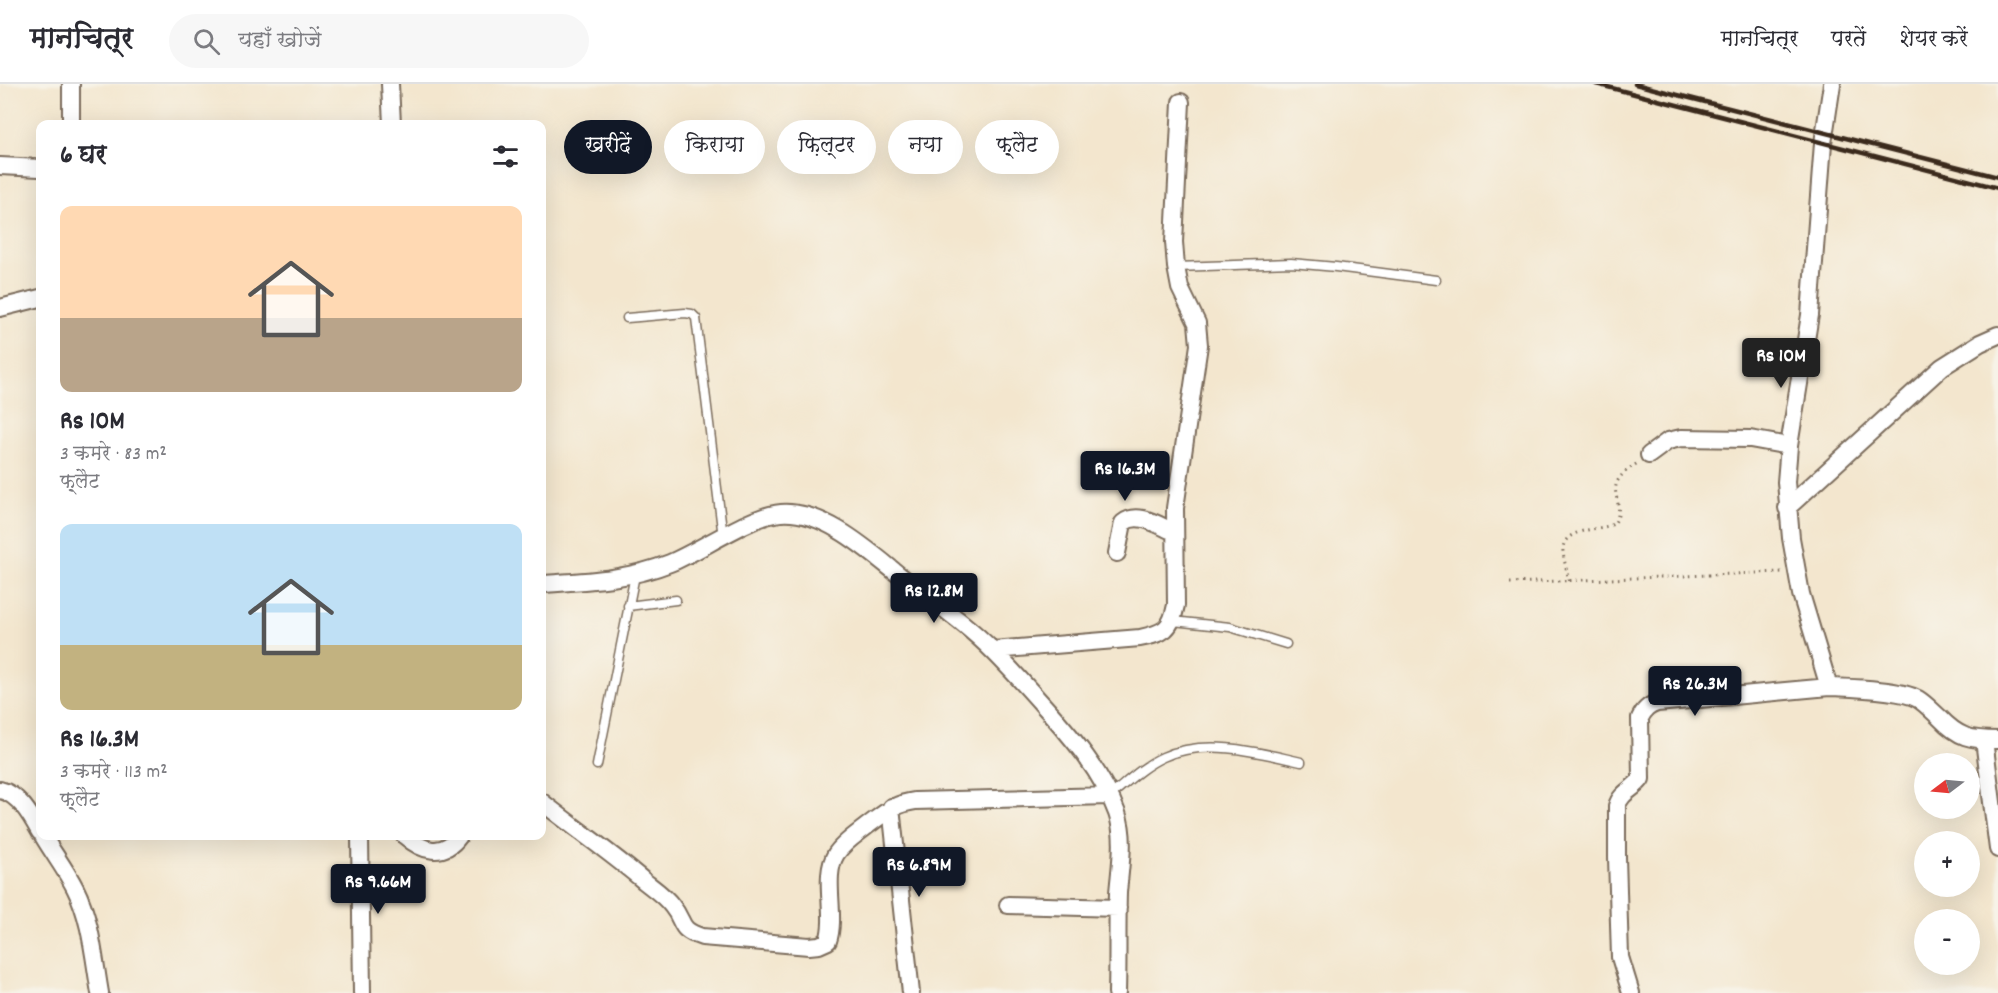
<!DOCTYPE html>
<html lang="hi">
<head>
<meta charset="utf-8">
<style>
  :root { --surface:#fff; --page:#f7f7f7; --text:#2b2b33; --muted:#7c7c81; --line:#e1e1e2; --accent:#111827 }
  body { margin:0; font-family:Dekko,"Playpen Sans Deva",sans-serif; background:var(--page); color:var(--text); height:100vh; display:flex; flex-direction:column; font-size:22px; white-space:nowrap }
  * { box-sizing:border-box; margin:0 }
  p { font-size:20px; color:var(--muted) }
  .icon { flex:none; width:33px; height:33px; fill:none; stroke:currentColor; stroke-width:2; stroke-linecap:round; stroke-linejoin:round }
  .map { position:relative; flex:1; overflow:hidden }
  .sheet { position:absolute; left:36px; top:36px; width:510px; height:720px; display:flex; flex-direction:column; background:var(--surface); border-radius:12px; box-shadow:0 6px 24px #0002 }
  .sheet>* { flex:none }
  .guide { position:absolute; left:564px; top:36px; width:570px; height:54px; display:flex; gap:12px }
  .needle { width:39px; rotate:254deg }
  .buttons { position:absolute; left:1914px; top:669px; display:grid; gap:12px }
  .buttons a { display:grid; place-items:center; width:66px; height:66px; border-radius:50%; background:var(--surface); box-shadow:0 6px 24px #0002; font-size:30px }
  .price { position:absolute; translate:-50% -51px; padding:0 14px; border-radius:6px; background:var(--accent); color:#fff; font-size:20px; line-height:39px; filter:drop-shadow(0 2px 3px #0008) }
  .price::after { content:''; position:absolute; left:50%; top:36px; width:18px; height:14px; margin-left:-9px; background:inherit; clip-path:polygon(0 0,100% 0,50% 100%) }
  .price.current { background:#222; color:#fff }
  ul { padding:0; list-style:none }
  li { display:grid; align-content:center; gap:12px; height:318px; padding:0 24px }
  li span { display:grid; place-items:center; height:186px; border-radius:12px; color:#555 }
  li>.icon { margin-inline-start:auto }
  span .icon { width:108px; height:108px; fill:#fffc; stroke-width:1 }
  li b { font-size:26px }
  h2 { display:flex; justify-content:space-between; align-items:center; height:72px; padding:0 24px; font-size:26px }
  .tag { padding:0 21px; border-radius:27px; background:var(--surface); box-shadow:0 6px 24px #0002; font-size:21px; line-height:54px }
  .tag.current { background:var(--accent); color:#fff }
  header { display:flex; align-items:center; gap:36px; box-sizing:border-box; height:84px; padding:0 30px; background:var(--surface); border-bottom:2px solid var(--line) }
  header strong { font-size:28px }
  nav { display:flex; gap:33px; margin-inline-start:auto; font-size:21px }
  .search { width:420px; height:54px; background:var(--page); display:flex; align-items:center; gap:15px; box-sizing:border-box; padding:0 21px; border-radius:33px; color:var(--muted); font-size:22px }
  .map>svg:first-child { display:block }
  .lines { fill:none; stroke-linecap:round; stroke-linejoin:round }
  .lane-casing { stroke:#7b6c5c; stroke-width:11 }
  .street-casing { stroke:#7b6c5c; stroke-width:20 }
  .path { stroke:#7b6c5c; stroke-width:3; stroke-dasharray:1.5 4.5; stroke-linecap:butt }
  .lane { stroke:#fff; stroke-width:8 }
  .street { stroke:#fff; stroke-width:16 }
  .rail { stroke:#3b2a1e; stroke-width:4.5 }
</style>
</head>
<body>
<header>
<strong>मानचित्र</strong>
<div class="search"><svg class="icon" aria-label="search" viewBox="0 0 24 24"><circle cx="10" cy="10" r="6"/><path d="M15 15l6 6"/></svg>यहाँ खोजें</div>
<nav><a>मानचित्र</a><a>परतें</a><a>शेयर करें</a></nav>
</header>
<div class="map">
<svg width="1998" height="909" viewBox="0 0 1998 909">
  <rect width="100%" height="100%" fill="#f7f3e8"/>
  <filter id="ink" filterUnits="userSpaceOnUse"><feTurbulence type="fractalNoise" baseFrequency=".0167" numOctaves="2"/><feDisplacementMap in="SourceGraphic" scale="12" xChannelSelector="R" yChannelSelector="G"/><feConvolveMatrix kernelMatrix="1 2 1 2 8 2 1 2 1" color-interpolation-filters="sRGB"/></filter>
  <filter id="wash" filterUnits="userSpaceOnUse"><feTurbulence type="fractalNoise" baseFrequency=".008" numOctaves="4" result="noise"/><feDisplacementMap in="SourceGraphic" scale="24" xChannelSelector="R" yChannelSelector="G"/><feGaussianBlur stdDeviation="1.35" result="paint"/><feColorMatrix in="noise" values="0 0 0 0 0 0 0 0 0 0 0 0 0 0 0 0 0 1.4 0 .05"/><feComposite in="paint" operator="in"/></filter>
  <g filter="url(#wash)">
    <rect width="100%" height="100%" fill="#f3e6ce"/>
  </g>
  <g filter="url(#ink)">
    <g class="lines">
      <g class="lane-casing">
        <path id="lane" d="M1176 183 1291 179 1336 183 1436 196
          M627 234 685 229 692 230 696 234 723 453
          M628 522 676 516
          M1173 537 1230 543 1286 560
          M597 681 635 491
          M1110 712C1126 699 1143 682 1163 673 1206 654 1258 668 1301 678"/>
      </g>
      <g class="street-casing">
        <path id="street" d="M390 0 392 40
          M71 40V0
          M0 82 40 84
          M0 224 40 214
          M1649 371 1668 357 1681 354 1750 355 1789 362
          M1787 424 1942 283 1980 259 1998 251
          M1117 469 1123 439C1138 427 1158 441 1174 448
          M542 500C587 497 627 496 670 479 700 467 751 431 781 429 824 426 868 466 899 491 929 514 968 541 994 568 1011 585 1027 603 1043 621 1072 653 1102 688 1117 729 1126 754 1120 783 1118 809 1117 843 1118 876 1117 909
          M993 566 1140 554C1164 549 1171 546 1176 521L1175 424 1199 261 1197 239 1180 204 1176 183 1174 158 1181 18
          M1829 603 1801 510 1791 454 1786 398 1789 362 1810 231 1823 59 1832 0
          M1984 656 1998 765
          M0 706C19 710 31 732 40 748
          M542 718C576 745 611 769 644 797 654 805 665 812 672 822 686 839 677 845 702 853L809 862 819 861 828 857C837 831 822 793 836 770 843 759 857 750 867 742 885 729 893 720 915 717L1110 712
          M891 723 911 909
          M43 752C53 769 66 786 75 804 91 835 94 875 100 909
          M360 752 362 909
          M405 752C422 767 443 774 459 752
          M1008 821 1118 824
          M1631 909 1620 873 1617 773V722C1621 708 1633 706 1641 695L1640 634C1644 626 1648 622 1657 619L1829 603C1850 604 1900 605 1918 615 1926 620 1932 627 1939 633 1959 654 1970 656 1998 656"/>
      </g>
      <path class="path" d="M1569 497C1567 487 1564 477 1563 468 1561 443 1599 447 1614 440 1630 416 1595 404 1638 379
        M1510 499 1783 488"/>
      <use href="#lane" class="lane"/>
      <use href="#street" class="street"/>
      <path class="rail" d="M1596 0 1998 104
        M1635 0 1998 93"/>
    </g>
  </g>
</svg>
<div class="buttons">
<a><svg class="needle" viewBox="-14 -14 28 28"><path d="M0-13l5 13h-10z" fill="#e53935"/><path d="M0 13l5-13h-10z" fill="#7c7c81"/></svg></a>
<a>+</a>
<a>−</a>
</div>
<b class="price current" style="left:1781px;top:305px">Rs 10M</b>
<b class="price" style="left:1125px;top:418px">Rs 16.3M</b>
<b class="price" style="left:934px;top:540px">Rs 12.8M</b>
<b class="price" style="left:1695px;top:633px">Rs 26.3M</b>
<b class="price" style="left:919px;top:814px">Rs 6.89M</b>
<b class="price" style="left:378px;top:831px">Rs 9.66M</b>
<div class="guide">
<a class="tag current">खरीदें</a>
<a class="tag">किराया</a>
<a class="tag">फ़िल्टर</a>
<a class="tag">नया</a>
<a class="tag">फ़्लैट</a>
</div>
<section class="sheet">
<h2>6 घर<svg class="icon" aria-label="filters" viewBox="0 0 24 24"><path d="M4 7h16M4 17h16"/><circle cx="9" cy="7" r="2"/><circle cx="15" cy="17" r="2"/></svg></h2>
<ul>
<li><span style="background:linear-gradient(#ffd9b3 60%,#b9a48a 0)"><svg class="icon" aria-label="home" viewBox="0 0 24 24"><path d="M3 11l9-7 9 7M6 9v11h12V9"/></svg></span><div><b>Rs 10M</b><p>3 कमरे · 83 m²</p><p>फ़्लैट</p></div></li>
<li><span style="background:linear-gradient(#bfe0f5 65%,#c2b280 0)"><svg class="icon" aria-label="home" viewBox="0 0 24 24"><path d="M3 11l9-7 9 7M6 9v11h12V9"/></svg></span><div><b>Rs 16.3M</b><p>3 कमरे · 113 m²</p><p>फ़्लैट</p></div></li>
</ul>
</section>
</div>
</body>
</html>
